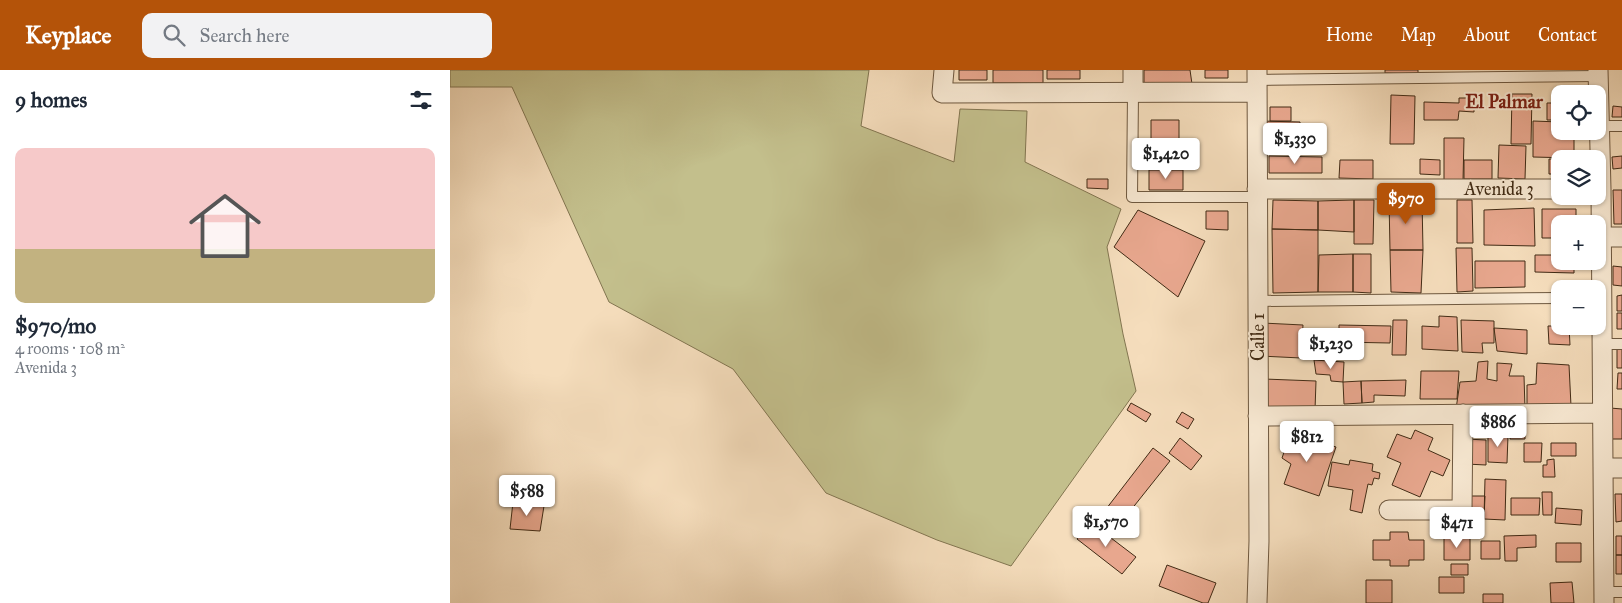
<!DOCTYPE html>
<html lang="en">
<head>
<meta charset="utf-8">
<style>
  :root { --surface:#fff; --page:#f2f2f3; --text:#1f2937; --muted:#747a83; --accent:#b45309 }
  body { margin:0; font-family:"IM FELL Great Primer",serif; background:var(--page); color:var(--text); height:100vh; display:flex; flex-direction:column; font-size:19px; white-space:nowrap }
  * { box-sizing:border-box; margin:0 }
  p { font-size:16px; color:var(--muted) }
  .icon { flex:none; width:28px; height:28px; fill:none; stroke:currentColor; stroke-width:2; stroke-linecap:round; stroke-linejoin:round }
  .map { position:relative; flex:1; overflow:hidden }
  .drawer { display:flex; flex-direction:column; background:var(--surface); width:450px }
  .drawer>* { flex:none }
  .fabs { position:absolute; left:1101px; top:15px; display:grid; gap:10px }
  .fabs a { display:grid; place-items:center; width:55px; height:55px; border-radius:10px; background:var(--surface); box-shadow:0 1px 4px #0004; font-size:25px }
  .price { position:absolute; translate:-50% -42px; padding:0 11px; border-radius:5px; background:#fff; color:#222; font-size:16px; line-height:32px; filter:drop-shadow(0 1px 2px #0008) }
  .price::after { content:''; position:absolute; left:50%; top:30px; width:15px; height:11px; margin-left:-8px; background:inherit; clip-path:polygon(0 0,100% 0,50% 100%) }
  .price.on { background:var(--accent); color:#fff }
  ul { padding:0; list-style:none }
  li { display:grid; align-content:center; gap:10px; height:265px; padding:0 15px }
  li span { display:grid; place-items:center; height:155px; border-radius:10px; color:#555 }
  li>.icon { margin-inline-start:auto }
  span .icon { width:90px; height:90px; fill:#fffc; stroke-width:1 }
  li b { font-size:21px }
  h2 { display:flex; justify-content:space-between; align-items:center; height:60px; padding:0 15px; font-size:21px }
  header { display:flex; align-items:center; gap:30px; box-sizing:border-box; height:70px; padding:0 25px; background:var(--accent); color:#fff }
  header strong { font-size:24px }
  nav { display:flex; gap:28px; margin-inline-start:auto; font-size:18px }
  .search { width:350px; height:45px; background:var(--page); display:flex; align-items:center; gap:12px; box-sizing:border-box; padding:0 18px; border-radius:10px; color:var(--muted); font-size:19px }
  main { display:flex; flex:1; min-height:0 }
  .map>svg:first-child { display:block }
  .green { fill:#c3bf8c; stroke:#827550 }
  .building { fill:#e8a78e; stroke:#412b15 }
  .lines { fill:none; stroke-linecap:round; stroke-linejoin:round }
  .service-casing { stroke:#6e583f; stroke-width:12 }
  .minor-casing { stroke:#6e583f; stroke-width:21 }
  .service { stroke:#f8e9d3; stroke-width:10 }
  .minor { stroke:#f8e9d3; stroke-width:19 }
  .labels { text-anchor:middle; dominant-baseline:central; stroke-width:4; stroke-linejoin:round; paint-order:stroke }
  .street-label { font-size:18px; fill:#412b15; stroke:#f8e9d3 }
  .neighbourhood-label { font-size:19px; font-weight:bold; fill:#7a1f14; stroke:#f8e9d3 }
</style>
</head>
<body>
<header>
<strong>Keyplace</strong>
<div class="search"><svg class="icon" aria-label="search" viewBox="0 0 24 24"><circle cx="10" cy="10" r="6"/><path d="M15 15l6 6"/></svg>Search here</div>
<nav><a>Home</a><a>Map</a><a>About</a><a>Contact</a></nav>
</header>
<main>
<section class="drawer">
<h2>9 homes<svg class="icon" aria-label="filters" viewBox="0 0 24 24"><path d="M4 7h16M4 17h16"/><circle cx="9" cy="7" r="2"/><circle cx="15" cy="17" r="2"/></svg></h2>
<ul>
<li><span style="background:linear-gradient(#f6c9c9 65%,#c2b280 0)"><svg class="icon" aria-label="home" viewBox="0 0 24 24"><path d="M3 11l9-7 9 7M6 9v11h12V9"/></svg></span><div><b>$970/mo</b><p>4 rooms · 108 m²</p><p>Avenida 3</p></div></li>
</ul>
</section>
<div class="map">
<svg width="1172" height="533" viewBox="0 0 1172 533">
  <rect width="100%" height="100%" fill="#f5ddbc"/>
  <filter id="stains"><feTurbulence type="fractalNoise" baseFrequency=".004" numOctaves="4"/><feColorMatrix values="0 0 0 0 .2 0 0 0 0 .09 0 0 0 0 .02 0 0 0 .5 -.17"/></filter>
  <radialGradient id="worn" r=".72"><stop offset=".6" stop-color="#630" stop-opacity="0"/><stop offset="1" stop-color="#630" stop-opacity=".3"/></radialGradient>
  <path class="green" d="M0 0H419L411 56 504 92 510 39 577 41 575 92 671 139 657 177 673 264 686 321 561 496 487 470 376 423 283 299 159 232 62 17H0Z"/>
  <path class="building" d="M509 0H537V10H509Z
    M543 0H593V13H543Z
    M597 0H630V9H597Z
    M694 0H740L742 14 694 13Z
    M755 0H778V8H755Z
    M935 0H968V4L935 3Z
    M1062 24H1082L1081 74H1061Z
    M941 25 965 26 964 74H940Z
    M1009 28H1024V42L1009 41 1008 50H974V32L1009 33Z
    M1097 33H1110V50H1097Z
    M1163 36 1172 37V47H1162Z
    M820 37H841V51H820Z
    M701 50H729V72L701 71Z
    M810 51 850 52V71L810 70Z
    M1083 51 1110 52V61H1124V88L1083 87Z
    M994 68H1014L1013 111H994Z
    M1049 75 1076 76 1075 109 1048 108Z
    M819 86 872 87V103H819Z
    M1172 86V98L1163 99 1162 87Z
    M970 89 990 90V105L970 104Z
    M1099 89H1110V104H1099Z
    M890 90H923V109L889 108Z
    M1014 90H1042V109H1014Z
    M699 100H733V120H699Z
    M637 109H658V119L637 118Z
    M1163 120H1172V154H1164Z
    M823 130 868 131V160L822 159Z
    M904 130V162L868 160V131Z
    M904 130H924L923 174H904Z
    M939 130H972L973 180H940Z
    M1007 130H1022L1023 173H1007Z
    M1084 138 1085 176 1034 175V140Z
    M1092 139H1126V154H1110V168H1092Z
    M688 140 755 171 728 227 664 177Z
    M756 141H778V160L756 159Z
    M822 159 868 160V222L823 223Z
    M1006 178H1022L1023 221 1007 222Z
    M940 180H973L971 223 941 222Z
    M903 184V222H868L869 185Z
    M903 184H921V223L903 222Z
    M1085 185H1110V191H1124V203L1085 202Z
    M1025 191H1075V217L1025 218Z
    M1163 196 1172 197V216L1163 215Z
    M1172 225V241H1167V226Z
    M1167 243H1172V259H1167Z
    M989 246 1007 247 1008 281 972 279V256L989 257Z
    M943 250H957L956 285H942Z
    M1011 250 1044 251V273H1032L1033 283 1012 282Z
    M812 253 853 255 851 288 810 286Z
    M889 255 941 256 940 273 889 272Z
    M1098 256H1119L1120 275 1099 274Z
    M1044 258 1077 260V284L1047 281Z
    M1167 279H1172V298H1167Z
    M864 290 894 292 893 312 881 311 880 305 866 304Z
    M1038 291 1037 309 1047 311V293L1062 294 1059 306H1074L1075 339H1006L1010 312 1026 311 1028 292Z
    M1087 293 1119 295 1121 336H1077V315L1086 314Z
    M971 301H1009L1007 329H970Z
    M1168 303H1172V319H1167Z
    M814 309 866 311 865 340 812 338Z
    M956 310 955 326 924 325V332L912 333 911 311Z
    M911 311 912 333 894 334 893 312Z
    M681 333 701 344 696 352 677 340Z
    M1160 338 1172 339V369H1158Z
    M732 342 744 349 738 359 726 352Z
    M965 360 983 368 978 380 1000 390 993 406 981 401 970 427 942 415 951 393 937 387 947 364 961 369Z
    M1061 360H1075V369H1060Z
    M841 362 886 377 869 426 834 414 841 394 832 388Z
    M1038 364 1058 365 1057 393 1038 392Z
    M730 368 752 386 741 400 719 383Z
    M1016 369 1036 370V395L1016 394Z
    M1074 373H1092L1091 392H1074Z
    M1101 373H1126V386H1101Z
    M703 378 720 391 669 455 653 443Z
    M1104 389 1105 407H1093V395H1097V390Z
    M900 390 923 394 922 401 930 403 929 409 924 408 922 415 918 414 912 443 900 440 903 420 878 416 882 392 899 395Z
    M1035 409 1056 410 1055 450 1034 449Z
    M1092 422H1102V445H1093Z
    M1165 424H1172V451L1166 452Z
    M1018 426H1035L1034 449H1018Z
    M1061 428H1090L1089 445H1061Z
    M63 432 94 436 90 461 60 459Z
    M1106 438 1132 440 1131 455 1105 453Z
    M640 452 686 487 672 504 627 469Z
    M940 462H958L959 470H974V490H959V496H940V490H923V470H940Z
    M1086 465V477L1067 478V491H1055L1054 466Z
    M1166 466H1172V485H1166Z
    M994 468H1020V490H994Z
    M1031 471H1050V489H1031Z
    M1106 473H1131V492H1106Z
    M1166 485H1172V504H1166Z
    M1001 494H1018V505H1001Z
    M717 495 766 513 758 533H753L709 516Z
    M989 507H1014V523H989Z
    M916 510H942V533H916Z
    M1122 512 1124 533H1101L1100 513Z
    M1033 524H1053V533H1033Z"/>
  <g class="lines">
    <g class="service-casing">
      <path id="service" d="M807 10 1148 6
        M683 23 682 127H807
        M1150 56H1172
        M808 231 1110 228
        M1152 274H1172
        M1154 522H1172"/>
    </g>
    <g class="minor-casing">
      <path id="minor" d="M494 0 492 23 807 22
        M683 0V23
        M807 0 809 471 807 533
        M1148 0 1151 119 1154 533
        M807 119H1110
        M1152 167H1172
        M808 346 1152 343
        M1153 398H1172
        M939 440H1012L1013 344"/>
    </g>
    <use href="#service" class="service"/>
    <use href="#minor" class="minor"/>
  </g>
  <g class="labels">
    <g class="street-label">
      <text x="1049" y="119">Avenida 3</text>
      <text transform="translate(808 267) rotate(-90)">Calle 1</text>
    </g>
    <g class="neighbourhood-label">
      <text x="1054" y="31">El Palmar</text>
    </g>
  </g>
  <rect width="100%" height="100%" filter="url(#stains)"/>
  <rect width="100%" height="100%" fill="url(#worn)"/>
</svg>
<div class="fabs">
<a><svg class="icon" aria-label="locate" viewBox="0 0 24 24"><circle cx="12" cy="12" r="6"/><path d="M12 2v4M12 18v4M2 12h4M18 12h4"/></svg></a>
<a><svg class="icon" aria-label="layers" viewBox="0 0 24 24"><path d="M12 4l9 5-9 5-9-5zM3 14l9 5 9-5"/></svg></a>
<a>+</a>
<a>−</a>
</div>
<b class="price" style="left:845px;top:95px">$1,330</b>
<b class="price" style="left:716px;top:110px">$1,420</b>
<b class="price on" style="left:956px;top:155px">$970</b>
<b class="price" style="left:881px;top:300px">$1,230</b>
<b class="price" style="left:1048px;top:378px">$886</b>
<b class="price" style="left:857px;top:393px">$812</b>
<b class="price" style="left:77px;top:447px">$588</b>
<b class="price" style="left:656px;top:478px">$1,570</b>
<b class="price" style="left:1007px;top:479px">$471</b>
</div>
</main>
</body>
</html>
